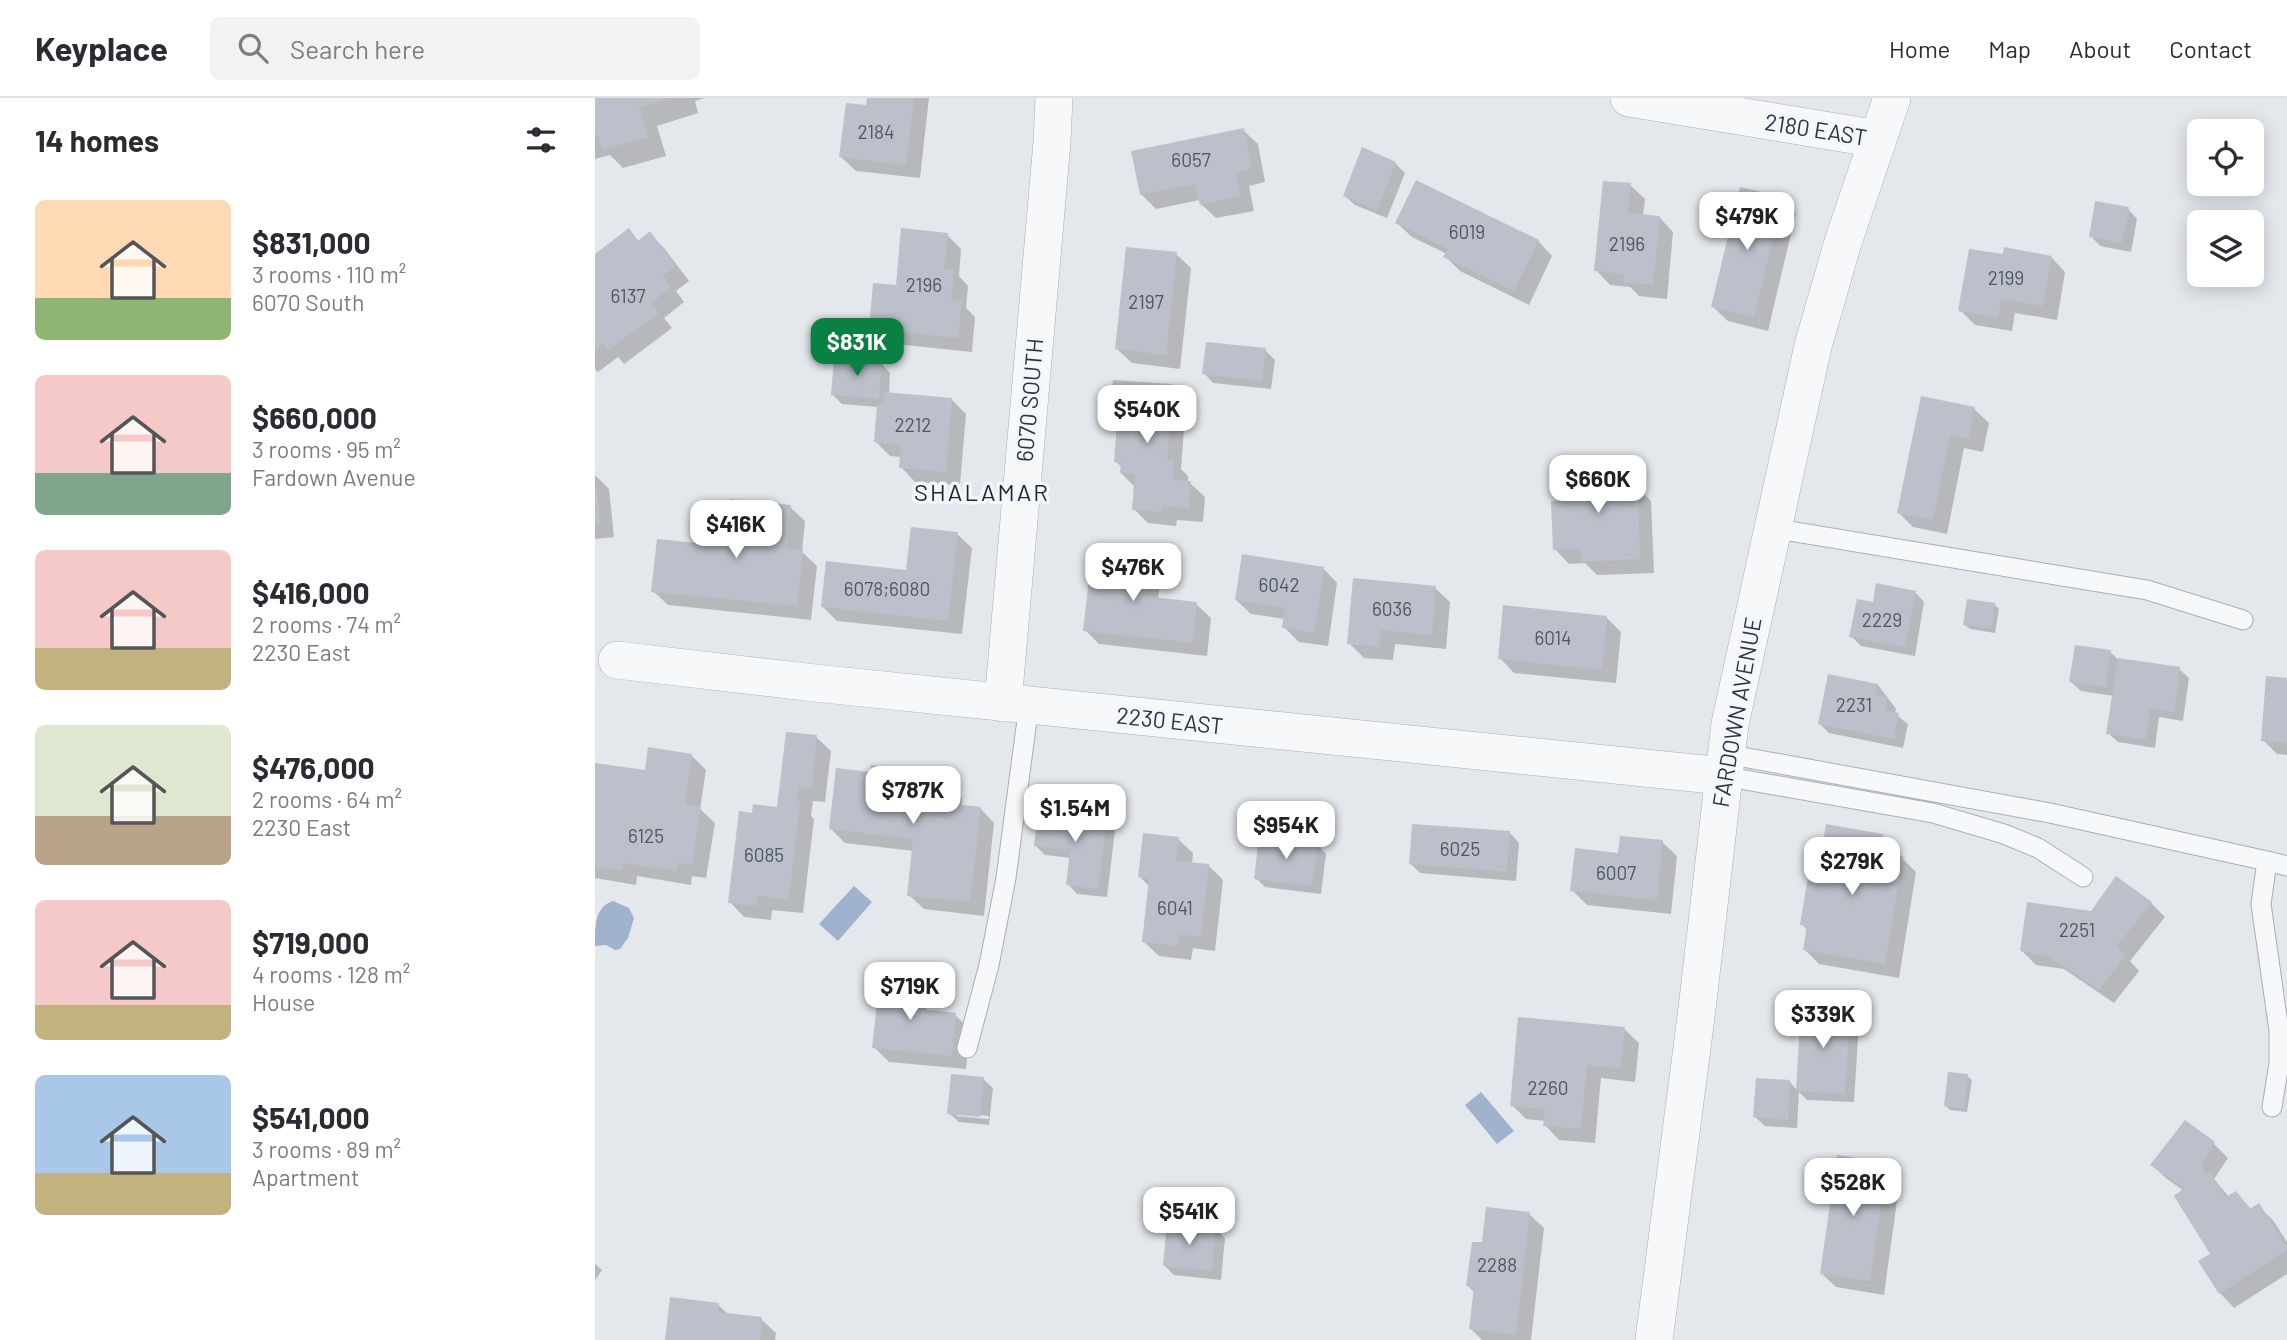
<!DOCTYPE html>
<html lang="en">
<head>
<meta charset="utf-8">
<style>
  :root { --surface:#fff; --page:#f2f2f3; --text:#2b2b33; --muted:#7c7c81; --line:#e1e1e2; --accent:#0b8043 }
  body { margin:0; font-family:Barlow,sans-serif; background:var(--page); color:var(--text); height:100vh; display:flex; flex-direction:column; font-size:26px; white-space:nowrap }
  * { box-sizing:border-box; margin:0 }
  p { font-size:23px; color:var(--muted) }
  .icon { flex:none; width:38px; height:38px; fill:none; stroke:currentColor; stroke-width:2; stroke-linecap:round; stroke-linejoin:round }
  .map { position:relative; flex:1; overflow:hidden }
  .details { display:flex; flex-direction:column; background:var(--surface); width:595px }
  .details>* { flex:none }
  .fabs { position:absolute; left:1592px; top:21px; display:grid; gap:14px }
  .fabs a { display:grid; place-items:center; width:77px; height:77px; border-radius:10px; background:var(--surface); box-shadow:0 4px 18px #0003; font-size:35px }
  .price { position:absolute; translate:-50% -60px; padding:0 16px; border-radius:14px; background:#fff; color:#222; font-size:23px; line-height:46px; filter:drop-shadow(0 2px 4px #0008) }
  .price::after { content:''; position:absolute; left:50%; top:42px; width:21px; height:16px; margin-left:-10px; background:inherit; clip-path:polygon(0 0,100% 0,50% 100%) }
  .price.on { background:var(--accent); color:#fff }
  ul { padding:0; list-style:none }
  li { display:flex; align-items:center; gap:21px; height:175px; padding:0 35px }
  li span { display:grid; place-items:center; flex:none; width:196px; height:140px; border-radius:10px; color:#555 }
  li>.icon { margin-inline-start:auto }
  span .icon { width:84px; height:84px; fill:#fffc; stroke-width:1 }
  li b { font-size:30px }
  h2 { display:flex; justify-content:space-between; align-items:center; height:84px; padding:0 35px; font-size:30px }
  header { display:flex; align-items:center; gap:42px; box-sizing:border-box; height:98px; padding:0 35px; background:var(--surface); border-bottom:2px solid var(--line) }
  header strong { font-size:33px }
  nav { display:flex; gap:38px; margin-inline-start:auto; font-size:24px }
  .search { width:490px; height:63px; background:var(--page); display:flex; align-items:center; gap:18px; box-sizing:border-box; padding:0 24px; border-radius:10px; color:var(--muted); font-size:26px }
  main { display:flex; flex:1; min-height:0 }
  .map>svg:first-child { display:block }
  .water { fill:#9fb4cc }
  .shadow { fill:#0003; fill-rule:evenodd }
  .building { fill:#bbc0ca }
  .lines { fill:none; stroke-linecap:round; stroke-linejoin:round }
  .service-casing { stroke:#a9aeb7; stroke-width:21 }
  .minor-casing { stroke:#a9aeb7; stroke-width:38 }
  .service { stroke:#f7f8fa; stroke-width:19 }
  .minor { stroke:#f7f8fa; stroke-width:37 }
  .labels { text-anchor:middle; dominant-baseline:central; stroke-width:7; stroke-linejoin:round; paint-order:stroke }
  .number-label { font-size:19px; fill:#4f5766 }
  .street-label { font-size:23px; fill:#2b3445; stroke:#f4f6f9 }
  .neighbourhood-label { font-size:24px; letter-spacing:2px; fill:#1d2536; stroke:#f4f6f9 }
</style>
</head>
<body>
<header>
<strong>Keyplace</strong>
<div class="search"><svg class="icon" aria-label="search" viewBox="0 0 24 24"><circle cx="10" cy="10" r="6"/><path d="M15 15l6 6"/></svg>Search here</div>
<nav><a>Home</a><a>Map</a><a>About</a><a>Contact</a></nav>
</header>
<main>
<section class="details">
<h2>14 homes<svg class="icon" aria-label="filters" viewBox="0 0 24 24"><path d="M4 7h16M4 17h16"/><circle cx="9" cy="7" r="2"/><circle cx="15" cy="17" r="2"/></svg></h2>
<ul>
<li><span style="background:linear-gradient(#ffd9b3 70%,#8fb573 0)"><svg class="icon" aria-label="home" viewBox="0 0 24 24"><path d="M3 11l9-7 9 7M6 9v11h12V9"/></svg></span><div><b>$831,000</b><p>3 rooms · 110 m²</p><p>6070 South</p></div></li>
<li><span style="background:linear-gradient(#f6c9c9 70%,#7fa58c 0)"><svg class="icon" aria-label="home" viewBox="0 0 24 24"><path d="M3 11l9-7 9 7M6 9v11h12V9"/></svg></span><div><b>$660,000</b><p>3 rooms · 95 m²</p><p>Fardown Avenue</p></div></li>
<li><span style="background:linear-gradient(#f6c9c9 70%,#c2b280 0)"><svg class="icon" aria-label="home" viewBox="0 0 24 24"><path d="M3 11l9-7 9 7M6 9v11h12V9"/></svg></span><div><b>$416,000</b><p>2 rooms · 74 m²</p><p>2230 East</p></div></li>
<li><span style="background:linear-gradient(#dfe7d0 65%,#b9a48a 0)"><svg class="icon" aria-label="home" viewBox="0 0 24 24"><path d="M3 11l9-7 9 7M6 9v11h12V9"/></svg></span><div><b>$476,000</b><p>2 rooms · 64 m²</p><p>2230 East</p></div></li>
<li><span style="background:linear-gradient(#f6c9c9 75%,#c2b280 0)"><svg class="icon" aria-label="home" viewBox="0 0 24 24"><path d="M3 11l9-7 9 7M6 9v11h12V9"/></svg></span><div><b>$719,000</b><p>4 rooms · 128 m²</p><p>House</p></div></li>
<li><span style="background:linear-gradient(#a9c7e8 70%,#c2b280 0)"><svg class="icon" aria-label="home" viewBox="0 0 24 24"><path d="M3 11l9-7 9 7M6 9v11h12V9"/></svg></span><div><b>$541,000</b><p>3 rooms · 89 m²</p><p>Apartment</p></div></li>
</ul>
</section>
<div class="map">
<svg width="1692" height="1242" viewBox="0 0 1692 1242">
  <rect width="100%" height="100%" fill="#e4e7ec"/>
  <path class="water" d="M259 788 277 804 243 843 224 826Z
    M18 803 34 810 39 820 33 840 25 851 20 852 11 847 0 848C0 826 0 809 18 803Z
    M886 994 919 1033 902 1046 870 1007Z"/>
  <path class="shadow" d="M0 0H110L100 3 103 15 62 28 71 58 28 70 15 57 0 61Z
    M274 0H334L325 80 261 73 246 59 273 9Z
    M648 32 663 46 670 84 654 88 659 113 621 120 606 106 605 102 561 111 546 96Z
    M800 65 810 75 792 120 760 107 750 98Z
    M1035 87 1050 101 1048 118 1064 119 1078 134 1072 201 1044 198 1035 189 1015 187 1001 172Z
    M1187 100 1201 115 1173 233 1133 223 1118 209Z
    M1533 111 1542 121 1536 154 1505 148 1496 138Z
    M802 125 943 143 957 158 934 207 865 173 851 159 852 156 817 139Z
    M34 133 45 144 55 136 69 150 94 183 81 193 89 204 69 220 77 230 29 266 23 259 3 274 0 271V158Z
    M352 137 366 151 364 178 373 188 371 210 380 219 377 254 291 245 276 230 302 189Z
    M581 156 596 170 585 271 537 265 522 251Z
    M1409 158 1456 159 1470 174 1462 222 1420 215 1417 233 1380 227 1365 212Z
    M670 252 680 262 676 291 618 285 609 275Z
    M286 265 295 275 294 296 356 301 371 316 365 387 320 384 306 369V359L295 358 281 344 283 309 247 306 238 297Z
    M577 288 591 303 586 371 593 378V384L595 385 610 399 608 424 582 422 581 428 553 425 539 411 540 389 526 375 527 369 521 364 524 318 518 311Z
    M1328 300 1379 311 1394 325 1388 354 1369 350 1352 436 1318 429 1304 415Z
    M1014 360 1029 375 1030 390 1042 389 1056 403 1059 475 1002 477 990 465 974 466 960 451 981 404Z
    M0 377 14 391 19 439 0 441Z
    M195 409 210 423 207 454 222 468 216 522 73 507 58 493Z
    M362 436 377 450 367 536 242 523 228 509 313 474Z
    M551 462 566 476 563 501 601 506 616 520 612 558 504 546 490 532Z
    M728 470 742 485 733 548 704 544 689 529 690 521 656 516 641 502Z
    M840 490 855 504 851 551 800 546 798 562 769 560 754 545Z
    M1320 494 1329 504 1320 558 1266 548 1256 538 1279 506Z
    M1400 507 1404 511 1400 535 1375 531 1370 527Z
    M1012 520 1026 534 1021 585 919 575 905 560Z
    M1515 554 1524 562 1584 571 1594 580 1588 623 1564 619 1560 650 1523 644 1513 635 1519 598 1486 593 1476 584Z
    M1692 582V657L1682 656 1668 642Z
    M1283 587 1301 611 1300 616 1313 626 1308 650 1234 635 1225 626Z
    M221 639 236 653 230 704 218 703 216 718 219 721 208 815 177 812 176 822 149 819 135 804 158 717 184 711Z
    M96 657 111 672 105 711 120 725 111 780 97 778 96 787 42 778 41 787 0 780V667L52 674Z
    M323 674 333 684 352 686 367 700 366 708 385 710 399 725 389 818 329 811 314 797 319 753 250 745 236 731 277 676Z
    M511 722 520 732 512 799 482 796 473 786 476 760 450 757 440 747Z
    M915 735 924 745 921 783 825 775 816 766Z
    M1288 738 1302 752 1301 759 1307 760 1321 774 1304 880 1224 866 1210 852 1213 833 1207 826 1224 777Z
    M583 741 598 755 597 766 614 768 628 782 620 853 598 850 596 862 564 858 549 844 555 789 545 779Z
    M1067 744 1082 758 1076 816 992 807 977 792 1025 757Z
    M722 746 731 756 726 796 670 789 661 780Z
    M1522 781 1556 805 1570 819 1535 863 1544 873 1519 905 1469 871 1441 867 1427 853 1497 815Z
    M318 884 333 898 331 913 360 917 375 931 371 971 294 964 279 949Z
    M1254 914 1264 924 1259 1004 1212 1002 1204 994 1202 1030 1170 1028 1160 1019 1195 984 1202 992Z
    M1029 931 1044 945 1040 984 1006 980 1000 1045 964 1042 950 1027V1023L931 1021 917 1007Z
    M1372 978 1377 982 1372 1014 1355 1012 1351 1008Z
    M388 981 398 990 394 1027 364 1024 354 1015ZM362 1015 394 1018 393 1021 362 1018Z
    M1619 1046 1633 1060 1619 1081 1634 1099 1641 1095 1657 1112 1663 1108 1678 1122 1692 1144V1176L1639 1210 1625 1195 1617 1156 1589 1093 1572 1081 1557 1067Z
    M1291 1066 1305 1081 1289 1197 1241 1189 1226 1175Z
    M608 1099 612 1104 611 1123 577 1121 573 1117Z
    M934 1116 949 1130 936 1242H887L876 1231 880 1195 873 1188 888 1146Z
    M621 1131 630 1140 626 1182 579 1177 570 1168Z
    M0 1166 7 1172 0 1182Z
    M123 1207 134 1217 166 1221 181 1235 180 1242H72Z"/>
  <path class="building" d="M0 0H70L71 1 44 9 53 39 7 52 3 36 0 37Z
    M272 0H319L311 67 244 59 251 5 271 7Z
    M649 30 657 70 641 74 646 98 605 107 600 86 545 97 536 53Z
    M767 49 801 64 782 112 748 98Z
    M821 82 944 142 919 193 848 159 853 151 800 125Z
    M1008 83 1036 85 1033 115 1065 118 1058 187 1028 184 1029 176 999 173Z
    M1145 89 1188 99 1159 219 1116 209Z
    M1500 103 1534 109 1527 145 1494 139Z
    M34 130 43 143 55 133 81 168 68 178 76 189 56 205 64 215 13 252 8 245 0 252V156Z
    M306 130 353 135 349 171 359 172 356 202 367 203 363 240 274 231 278 185 301 187Z
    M531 149 582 154 571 257 520 251Z
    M1409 149 1457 158 1448 208 1406 201 1403 220 1363 213 1374 151 1408 156Z
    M611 244 671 250 667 283 607 276Z
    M239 260 287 263 284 301 236 297Z
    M518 282 578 286 572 361 579 362 578 382 596 383 594 410 568 408 567 414 537 412 540 376 525 375 526 365 519 364 523 312 516 311Z
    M289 294 357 300 351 374 304 370 306 347 279 344 282 307H288Z
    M1326 298 1380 309 1374 341 1355 337 1338 422 1302 415Z
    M1015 359 1017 388 1043 387 1045 461 986 464 985 451 958 452 956 403H980L978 360Z
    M0 391H2L5 425 0 426Z
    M135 401 196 407 192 451 208 452 202 508 56 494 62 441 129 448Z
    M316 429 363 434 353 523 226 509 231 463 311 472Z
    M497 454 552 460 548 498 602 504 598 545 488 533Z
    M647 456 729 469 719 535 687 530 690 510 640 502Z
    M758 480 841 488 837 537 786 532 784 549 752 546Z
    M1281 485 1321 493 1310 549 1254 539 1262 501 1278 504Z
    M1372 501 1400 505 1397 531 1368 527Z
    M908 507 1012 518 1007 572 903 561Z
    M1480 547 1516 552 1511 589 1474 584Z
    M1523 560 1585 569 1579 614 1555 611 1551 641 1511 636Z
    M1233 576 1283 586 1281 597 1293 599 1290 612 1304 615 1299 641 1223 626Z
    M1671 578 1692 580V645L1666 643Z
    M191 634 222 637 217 691 204 690 202 704H205L194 801 163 798 162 808 133 805 144 713 157 715 158 706 182 709Z
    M53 649 97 656 90 707 106 709 97 767 83 765 82 773 28 765 27 773 0 769V665L50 672Z
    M276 667 324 672 323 681 353 684 351 705 386 709 375 804 312 798 318 741 234 731 241 670 275 674Z
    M443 713 512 721 503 791 471 787 475 752 439 748Z
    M817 726 915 733 912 774 814 766Z
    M1231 726 1288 736 1285 754 1308 758 1290 866 1208 852 1212 828 1205 827 1214 773 1223 775Z
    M548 735 584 739 581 763 614 766 606 839 584 836 582 848 547 844 554 781 543 779Z
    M664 738 723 745 717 788 659 781Z
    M1025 738 1068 742 1062 802 975 793 980 750 1023 755Z
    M1521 778 1557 804 1521 849 1531 857 1504 892 1453 858 1425 853 1432 804 1496 813Z
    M285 878 319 882 317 910 361 915 357 958 277 950Z
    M1206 909 1255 912 1250 996 1201 993Z
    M923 919 1030 929 1026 970 992 967 986 1031 948 1028 950 1011 915 1008Z
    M1353 974 1373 976 1369 1011 1349 1008Z
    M356 976 389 979 385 1019 352 1016Z
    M1161 980 1195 982 1193 1022 1158 1019Z
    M1590 1022 1620 1044 1606 1066 1611 1077 1615 1074 1631 1099 1641 1093 1655 1111 1664 1105 1692 1149V1152L1624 1196 1603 1163 1615 1156 1579 1098 1589 1090 1555 1067Z
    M1242 1057 1292 1065 1275 1183 1225 1176Z
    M573 1095 609 1098 607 1120 571 1117Z
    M891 1109 935 1114 921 1237 874 1231 879 1189 871 1188 877 1144H887Z
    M572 1124 621 1129 617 1173 568 1168Z
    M75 1199 124 1205 123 1214 167 1219 165 1242H70Z"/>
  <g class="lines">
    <g class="service-casing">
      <path id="service" d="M1176 430 1552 492 1648 522
        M1131 656 1455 715 1672 763
        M1128 678 1338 715 1409 736 1443 750 1488 779
        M372 950 394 867 411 780 434 607
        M1677 1009 1684 966V933L1666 806 1672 763 1692 768"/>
    </g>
    <g class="minor-casing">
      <path id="minor" d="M1034 0 1283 41
        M22 562 220 585 1128 678
        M408 605 457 44 459 0
        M1059 1242 1102 911 1135 626 1218 248 1248 144 1297 0"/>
    </g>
    <use href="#service" class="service"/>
    <use href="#minor" class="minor"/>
  </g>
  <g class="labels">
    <g class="number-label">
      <text x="281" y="33">2184</text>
      <text x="596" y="61">6057</text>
      <text x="872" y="133">6019</text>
      <text x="1032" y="145">2196</text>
      <text x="1411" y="179">2199</text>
      <text x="329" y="186">2196</text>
      <text x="33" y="197">6137</text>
      <text x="551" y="203">2197</text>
      <text x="318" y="326">2212</text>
      <text x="684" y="486">6042</text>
      <text x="292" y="490">6078;6080</text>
      <text x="797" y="510">6036</text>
      <text x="1287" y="521">2229</text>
      <text x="958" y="539">6014</text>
      <text x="1259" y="606">2231</text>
      <text x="51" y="737">6125</text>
      <text x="865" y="750">6025</text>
      <text x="169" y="756">6085</text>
      <text x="1021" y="774">6007</text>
      <text x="580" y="809">6041</text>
      <text x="1482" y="831">2251</text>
      <text x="953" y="989">2260</text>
      <text x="902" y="1166">2288</text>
    </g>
    <g class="street-label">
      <text transform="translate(1221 31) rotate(9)">2180 EAST</text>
      <text transform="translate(434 302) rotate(-85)">6070 SOUTH</text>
      <text transform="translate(1141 614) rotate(-80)">FARDOWN AVENUE</text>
      <text transform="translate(575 622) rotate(6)">2230 EAST</text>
    </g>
    <g class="neighbourhood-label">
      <text x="387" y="393">SHALAMAR</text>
    </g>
  </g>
</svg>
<div class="fabs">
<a><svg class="icon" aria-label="locate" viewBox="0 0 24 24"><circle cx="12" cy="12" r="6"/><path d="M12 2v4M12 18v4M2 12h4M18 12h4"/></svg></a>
<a><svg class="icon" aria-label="layers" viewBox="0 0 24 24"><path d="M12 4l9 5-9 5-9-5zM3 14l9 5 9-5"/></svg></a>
</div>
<b class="price" style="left:1152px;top:154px">$479K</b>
<b class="price on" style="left:262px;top:280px">$831K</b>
<b class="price" style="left:552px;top:347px">$540K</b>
<b class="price" style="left:1003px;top:417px">$660K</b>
<b class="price" style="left:141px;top:462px">$416K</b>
<b class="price" style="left:538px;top:505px">$476K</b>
<b class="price" style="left:318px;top:728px">$787K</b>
<b class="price" style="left:480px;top:746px">$1.54M</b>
<b class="price" style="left:691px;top:763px">$954K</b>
<b class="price" style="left:1257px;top:799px">$279K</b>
<b class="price" style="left:315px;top:924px">$719K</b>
<b class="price" style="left:1228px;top:952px">$339K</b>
<b class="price" style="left:1258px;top:1120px">$528K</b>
<b class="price" style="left:594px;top:1149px">$541K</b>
</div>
</main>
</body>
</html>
